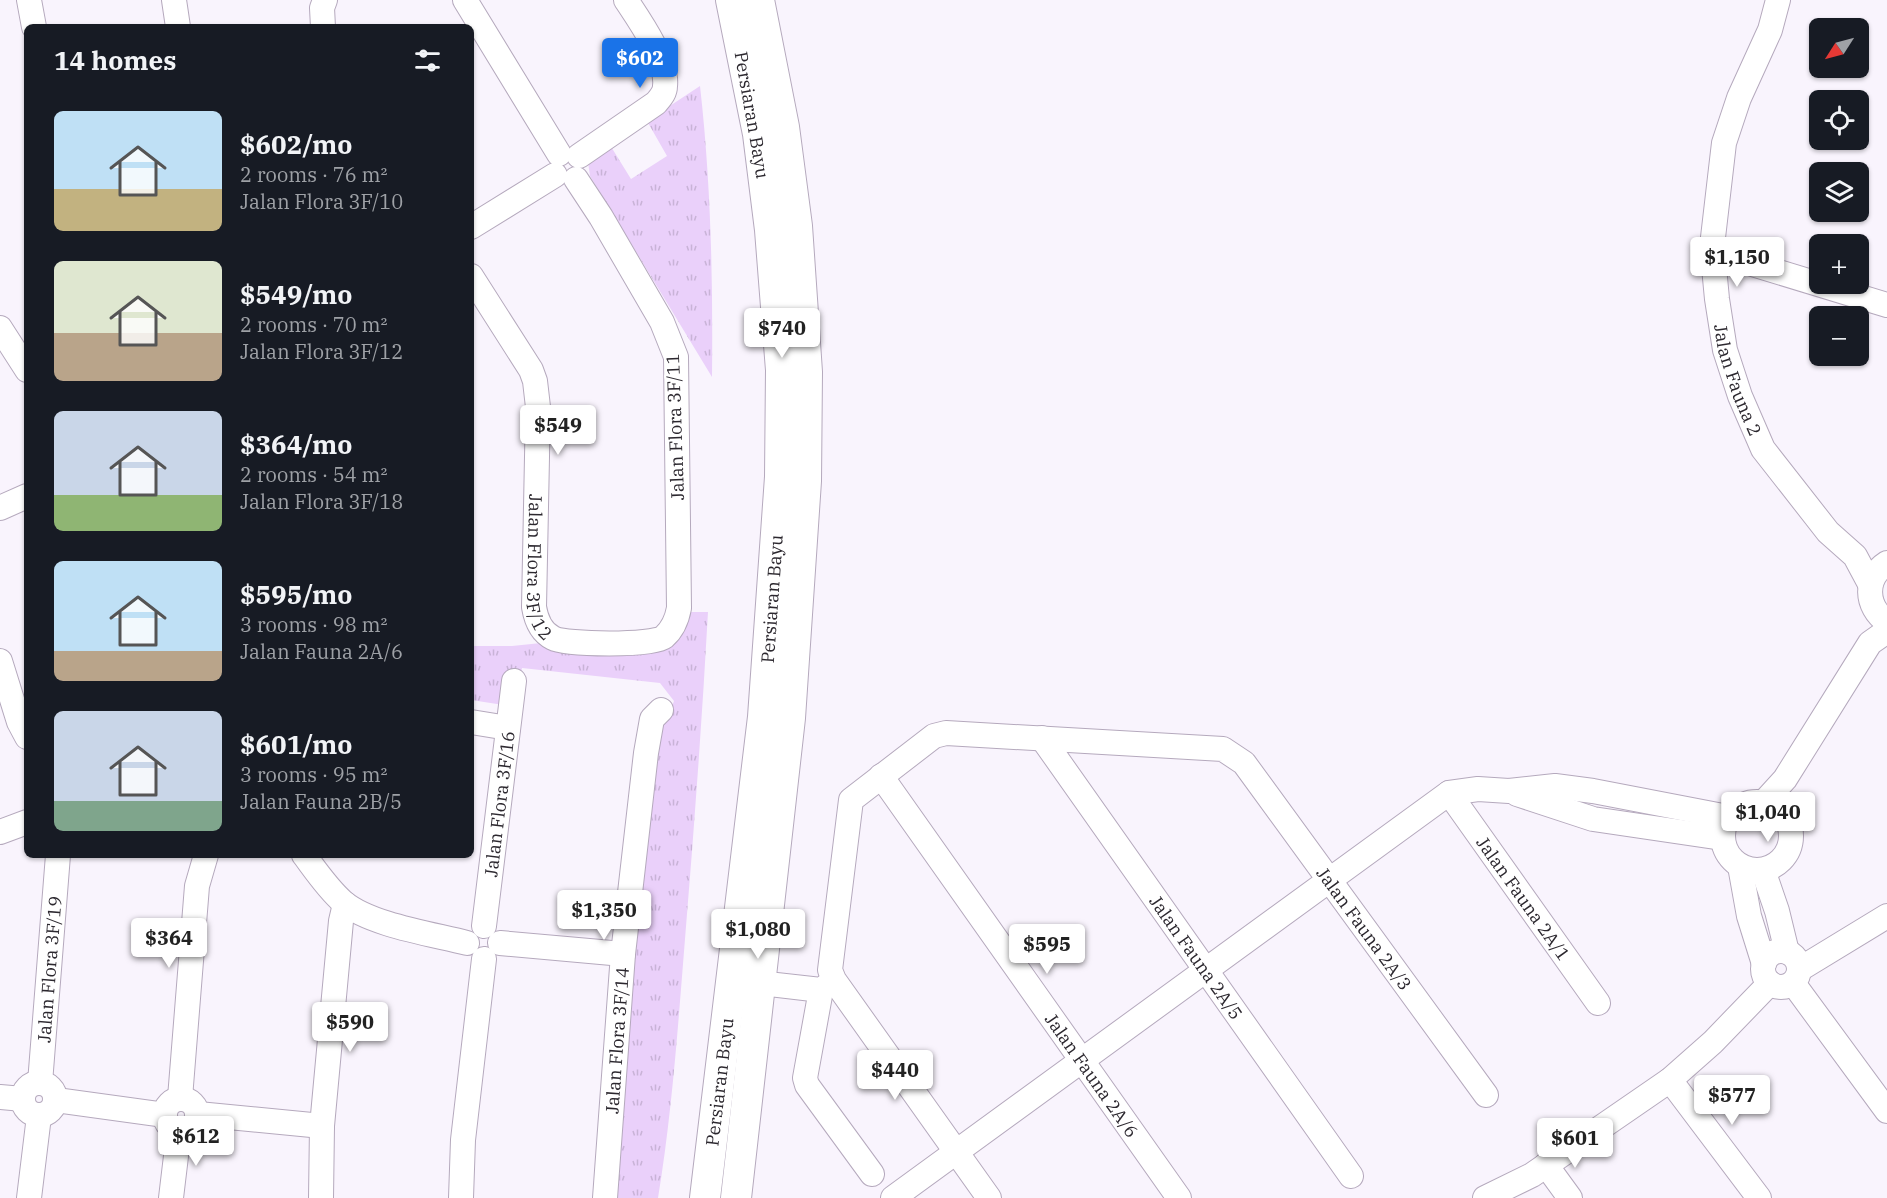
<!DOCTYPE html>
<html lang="en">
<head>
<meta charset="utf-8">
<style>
  :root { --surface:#171b24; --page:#20242c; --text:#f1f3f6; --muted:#9ea1a6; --accent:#1a73e8 }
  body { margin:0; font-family:"IBM Plex Serif",serif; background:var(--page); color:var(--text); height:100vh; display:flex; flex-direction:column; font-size:22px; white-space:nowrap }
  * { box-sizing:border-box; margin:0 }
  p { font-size:20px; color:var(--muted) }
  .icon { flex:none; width:33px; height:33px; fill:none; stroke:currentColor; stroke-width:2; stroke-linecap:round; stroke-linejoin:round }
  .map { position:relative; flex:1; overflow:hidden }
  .drawer { position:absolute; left:24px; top:24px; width:450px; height:834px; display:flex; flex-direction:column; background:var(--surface); border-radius:9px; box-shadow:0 2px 4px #0004 }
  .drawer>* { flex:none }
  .needle { width:39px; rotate:234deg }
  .buttons { position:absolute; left:1809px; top:18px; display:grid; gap:12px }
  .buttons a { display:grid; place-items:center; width:60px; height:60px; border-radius:9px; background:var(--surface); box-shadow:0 2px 4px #0004; font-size:30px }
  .price { position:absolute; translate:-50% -51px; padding:0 14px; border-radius:6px; background:#fff; color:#222; font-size:20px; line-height:39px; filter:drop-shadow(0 2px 3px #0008) }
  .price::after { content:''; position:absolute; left:50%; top:36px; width:18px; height:14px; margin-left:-9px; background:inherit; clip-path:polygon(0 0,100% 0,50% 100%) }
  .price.active { background:var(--accent); color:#fff }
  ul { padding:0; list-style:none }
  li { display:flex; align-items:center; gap:18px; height:150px; padding:0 30px }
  li span { display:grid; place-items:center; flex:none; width:168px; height:120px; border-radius:9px; color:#555 }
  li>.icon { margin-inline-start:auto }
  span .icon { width:72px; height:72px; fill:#fffc; stroke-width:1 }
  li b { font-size:26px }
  h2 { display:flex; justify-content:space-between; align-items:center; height:72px; padding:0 30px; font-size:26px }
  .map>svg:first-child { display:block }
  .park { fill:url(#park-tufts) }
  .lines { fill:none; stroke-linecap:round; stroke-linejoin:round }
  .minor-casing { stroke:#b5a9bd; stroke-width:26 }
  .major-casing { stroke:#b5a9bd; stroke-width:32 }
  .minor { stroke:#fff; stroke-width:24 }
  .major { stroke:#fff; stroke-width:30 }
  .labels { text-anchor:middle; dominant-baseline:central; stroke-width:4.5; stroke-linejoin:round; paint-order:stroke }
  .street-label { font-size:18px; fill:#2c282f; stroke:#fff }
</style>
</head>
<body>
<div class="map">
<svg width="1887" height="1198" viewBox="0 0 1887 1198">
  <defs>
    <pattern id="park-tufts" width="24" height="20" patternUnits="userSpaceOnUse" patternTransform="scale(1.5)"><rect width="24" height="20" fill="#ead0fa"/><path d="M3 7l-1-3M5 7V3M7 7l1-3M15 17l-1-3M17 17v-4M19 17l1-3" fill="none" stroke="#c9b3d7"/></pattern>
  </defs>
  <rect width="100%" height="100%" fill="#f9f4fd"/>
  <path class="park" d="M700 86C711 183 713 280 712 377L590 176 588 162 610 145 631 179 667 156 647 121Z
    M679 612H708C702 721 694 830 685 939 678 1026 672 1113 658 1198H614L624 1023 656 727 671 709 674 701 660 683 522 668 516 707 471 700V646H512L570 640 651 641Z"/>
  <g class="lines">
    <g class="minor-casing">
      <g id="minor">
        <path d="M29 0 34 27"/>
        <path d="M174 0 178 27"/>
        <path d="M465 0 559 154"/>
        <path id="s1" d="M1778 0 1770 30 1739 98 1724 143 1712 246 1717 299 1725 350 1740 396 1763 449 1828 532 1855 556 1870 584"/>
        <path d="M323 27 322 8 325 0"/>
        <path d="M579 156 656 103C661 97 665 93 665 86 668 61 640 21 626 0"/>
        <path d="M471 227 555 175"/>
        <path d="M1713 252 1887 305"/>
        <path id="s2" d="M471 276 531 370 535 381 538 407 534 607C536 619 541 632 553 638 566 645 653 646 664 637 672 630 677 619 679 608L676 357 662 322 601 217 576 179"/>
        <path d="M0 328 27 370"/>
        <path d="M0 508 27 496"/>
        <path d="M1887 563C1864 578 1865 606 1887 622"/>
        <path d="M0 661 19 722 27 737"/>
        <path d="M471 722 508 728"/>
        <path id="s3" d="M1042 738 1351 1176"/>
        <path id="s4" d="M881 776 1179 1198"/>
        <path id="s5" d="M1449 793 1598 1003"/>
        <path d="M1517 794 1593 819 1722 838"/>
        <circle cx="1757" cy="836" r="34"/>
        <path d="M1764 802 1785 779 1870 643 1887 631"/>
        <path d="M0 832 27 822"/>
        <path d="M304 855C316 871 328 889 343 902 370 925 432 934 467 943"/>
        <path d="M1740 866 1749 916 1764 964"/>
        <path d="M1763 870 1777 911 1787 952"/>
        <path id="s6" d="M484 926 514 681"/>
        <path d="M500 943 623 954"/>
        <circle cx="1781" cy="969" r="18"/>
        <path d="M1800 969 1887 916"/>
        <path d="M760 983 821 990 832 982"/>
        <path d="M1793 983 1887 1111"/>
        <path d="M821 990 805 1078 807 1085 872 1174"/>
        <path d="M1670 1080 1759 1198"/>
        <path id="s7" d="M40 1083 58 855"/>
        <circle cx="39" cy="1099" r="16"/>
        <path d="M0 1097 23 1099"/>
        <path d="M180 1098 197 886 206 855"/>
        <circle cx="181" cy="1115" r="16"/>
        <path d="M56 1100 165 1115"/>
        <path d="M198 1114 322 1126"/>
        <path d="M1546 1165 1570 1198"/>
        <path d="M29 1198 39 1116"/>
        <path d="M171 1198 179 1131"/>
        <path d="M321 1198 322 1126 341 921 345 904"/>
        <path d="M461 1198 463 1140 484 959"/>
        <path id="s8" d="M605 1198 623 954 646 753 652 719 661 710"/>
        <path d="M893 1198 1449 793 1478 789 1509 791 1555 786 1593 791 1728 817"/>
        <path id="s9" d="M989 1198 834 980 830 970 851 800 934 736 946 733 1223 749 1244 763 1486 1095"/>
        <path d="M1485 1198 1532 1175 1670 1080 1713 1042 1770 983"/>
      </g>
    </g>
    <g class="major-casing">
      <g id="major">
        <path id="s10" d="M705 1198 763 717 780 477 781 370 770 230 758 134 731 0"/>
        <path d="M736 1198 790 718 806 481 807 372 797 226 784 127 759 0"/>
      </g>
    </g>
    <use href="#minor" class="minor"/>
    <use href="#major" class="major"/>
  </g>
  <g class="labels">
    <g class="street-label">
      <text transform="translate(752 115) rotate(80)">Persiaran Bayu</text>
      <text stroke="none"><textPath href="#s1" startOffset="394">Jalan Fauna 2</textPath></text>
      <text transform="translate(675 427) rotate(-92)">Jalan Flora 3F/11</text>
      <text stroke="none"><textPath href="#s2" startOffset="310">Jalan Flora 3F/12</textPath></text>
      <text stroke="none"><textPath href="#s10" startOffset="603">Persiaran Bayu</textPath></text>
      <text stroke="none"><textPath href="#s6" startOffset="123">Jalan Flora 3F/16</textPath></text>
      <text stroke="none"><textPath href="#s5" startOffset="129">Jalan Fauna 2A/1</textPath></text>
      <text stroke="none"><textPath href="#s9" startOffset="1074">Jalan Fauna 2A/3</textPath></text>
      <text stroke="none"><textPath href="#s3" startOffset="268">Jalan Fauna 2A/5</textPath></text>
      <text stroke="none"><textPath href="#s7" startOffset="114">Jalan Flora 3F/19</textPath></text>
      <text stroke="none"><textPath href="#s8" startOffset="158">Jalan Flora 3F/14</textPath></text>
      <text stroke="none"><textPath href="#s4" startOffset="366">Jalan Fauna 2A/6</textPath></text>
      <text stroke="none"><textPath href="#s10" startOffset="117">Persiaran Bayu</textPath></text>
    </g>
  </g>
</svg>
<div class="buttons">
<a><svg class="needle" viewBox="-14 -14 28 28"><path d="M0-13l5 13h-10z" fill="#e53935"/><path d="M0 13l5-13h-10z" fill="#9ea1a6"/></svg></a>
<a><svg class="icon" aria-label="locate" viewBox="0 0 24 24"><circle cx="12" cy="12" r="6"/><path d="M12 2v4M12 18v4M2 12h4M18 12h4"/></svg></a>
<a><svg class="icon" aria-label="layers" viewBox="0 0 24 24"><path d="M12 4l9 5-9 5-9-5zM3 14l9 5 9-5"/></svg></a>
<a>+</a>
<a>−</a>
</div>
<b class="price active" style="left:640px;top:89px">$602</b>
<b class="price" style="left:1737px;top:288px">$1,150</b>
<b class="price" style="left:782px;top:359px">$740</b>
<b class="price" style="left:558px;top:456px">$549</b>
<b class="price" style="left:1768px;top:843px">$1,040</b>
<b class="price" style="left:604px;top:941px">$1,350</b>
<b class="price" style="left:758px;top:960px">$1,080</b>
<b class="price" style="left:169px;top:969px">$364</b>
<b class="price" style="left:1047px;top:975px">$595</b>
<b class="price" style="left:350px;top:1053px">$590</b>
<b class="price" style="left:895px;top:1101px">$440</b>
<b class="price" style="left:1732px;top:1126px">$577</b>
<b class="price" style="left:196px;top:1167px">$612</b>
<b class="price" style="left:1575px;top:1169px">$601</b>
<section class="drawer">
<h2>14 homes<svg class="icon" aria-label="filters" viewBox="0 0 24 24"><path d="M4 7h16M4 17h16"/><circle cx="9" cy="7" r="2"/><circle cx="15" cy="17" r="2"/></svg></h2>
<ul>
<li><span style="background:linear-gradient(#bfe0f5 65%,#c2b280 0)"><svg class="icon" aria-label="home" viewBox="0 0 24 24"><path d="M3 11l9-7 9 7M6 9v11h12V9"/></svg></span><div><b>$602/mo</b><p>2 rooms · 76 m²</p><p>Jalan Flora 3F/10</p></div></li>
<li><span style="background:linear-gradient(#dfe7d0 60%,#b9a48a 0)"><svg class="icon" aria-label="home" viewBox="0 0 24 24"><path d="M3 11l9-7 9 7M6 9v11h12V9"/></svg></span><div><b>$549/mo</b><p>2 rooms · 70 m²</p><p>Jalan Flora 3F/12</p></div></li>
<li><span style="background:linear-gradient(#c9d6e8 70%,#8fb573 0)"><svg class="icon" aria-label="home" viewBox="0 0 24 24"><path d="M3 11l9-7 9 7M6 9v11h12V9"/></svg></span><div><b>$364/mo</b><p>2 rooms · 54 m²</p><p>Jalan Flora 3F/18</p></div></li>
<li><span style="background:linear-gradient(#bfe0f5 75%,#b9a48a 0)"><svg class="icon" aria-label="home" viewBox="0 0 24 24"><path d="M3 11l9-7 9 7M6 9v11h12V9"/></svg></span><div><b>$595/mo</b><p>3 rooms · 98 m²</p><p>Jalan Fauna 2A/6</p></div></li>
<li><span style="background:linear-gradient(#c9d6e8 75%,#7fa58c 0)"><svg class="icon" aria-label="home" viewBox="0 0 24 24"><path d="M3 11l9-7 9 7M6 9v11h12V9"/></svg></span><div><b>$601/mo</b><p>3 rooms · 95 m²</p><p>Jalan Fauna 2B/5</p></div></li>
</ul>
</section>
</div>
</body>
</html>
